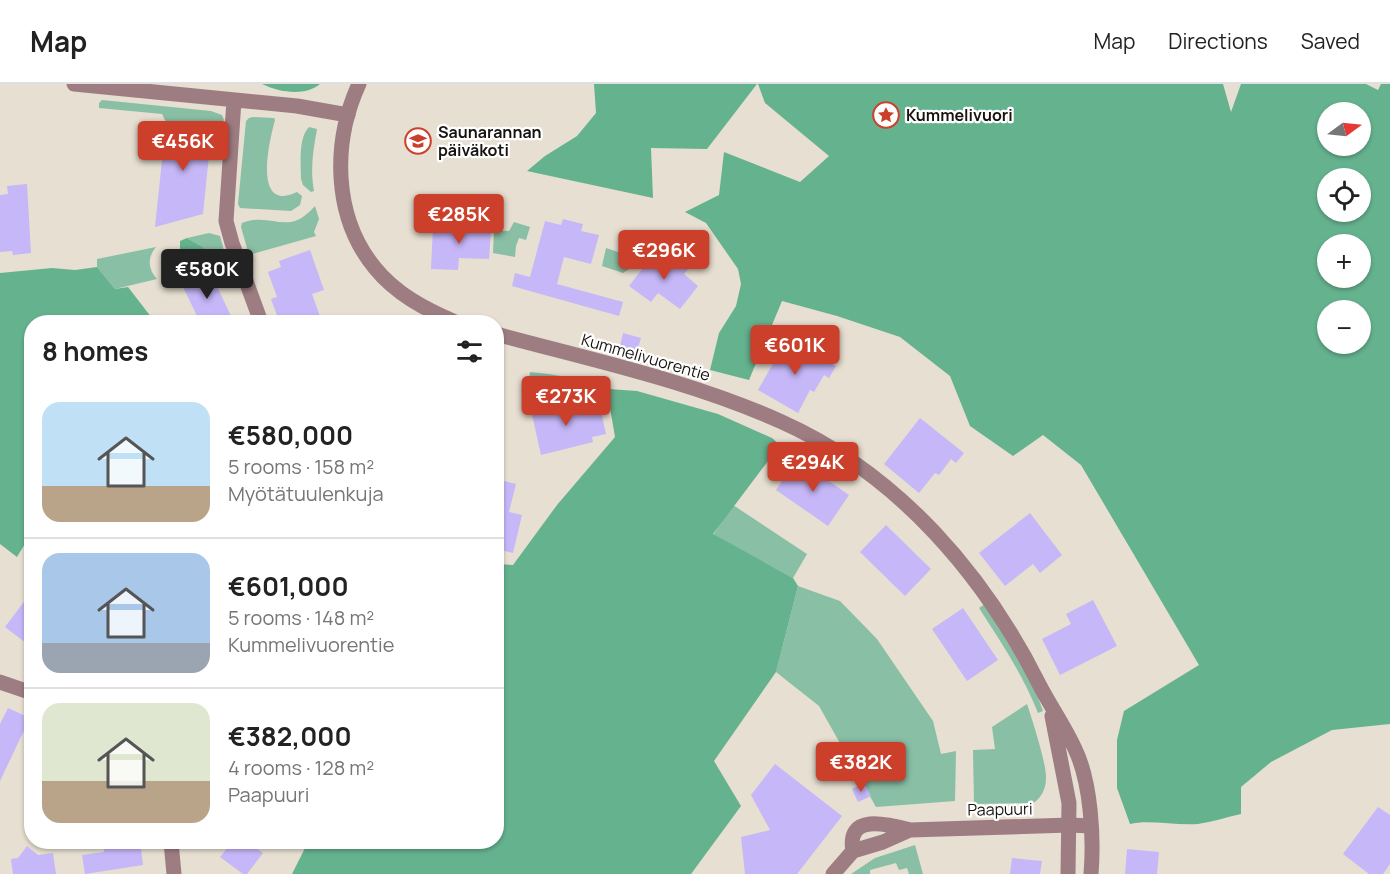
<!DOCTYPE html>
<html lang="en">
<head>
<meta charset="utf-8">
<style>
  :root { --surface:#fff; --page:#f6f6f6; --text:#222; --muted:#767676; --line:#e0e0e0; --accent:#cc402b }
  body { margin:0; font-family:Manrope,sans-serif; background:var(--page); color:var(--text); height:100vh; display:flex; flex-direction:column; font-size:22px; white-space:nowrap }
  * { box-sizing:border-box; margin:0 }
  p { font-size:20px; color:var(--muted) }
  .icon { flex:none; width:33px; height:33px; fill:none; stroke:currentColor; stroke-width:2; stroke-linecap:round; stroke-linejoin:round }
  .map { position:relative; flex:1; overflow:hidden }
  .sheet { position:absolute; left:24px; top:231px; width:480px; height:534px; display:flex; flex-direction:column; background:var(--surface); border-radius:24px; box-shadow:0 2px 4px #0004 }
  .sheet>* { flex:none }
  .needle { width:39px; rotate:75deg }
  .fabs { position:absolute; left:1317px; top:18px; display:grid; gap:12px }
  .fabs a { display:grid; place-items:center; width:54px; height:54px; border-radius:50%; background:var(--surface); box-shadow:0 2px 4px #0004; font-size:30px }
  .price { position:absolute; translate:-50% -51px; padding:0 14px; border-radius:6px; background:var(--accent); color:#fff; font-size:20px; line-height:39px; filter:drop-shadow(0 2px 3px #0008) }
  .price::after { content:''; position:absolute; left:50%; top:36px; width:18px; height:14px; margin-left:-9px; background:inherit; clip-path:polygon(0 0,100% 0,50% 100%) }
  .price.on { background:#222; color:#fff }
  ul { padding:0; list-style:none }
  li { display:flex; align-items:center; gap:18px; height:150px; padding:0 18px }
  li+li { border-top:2px solid var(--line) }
  li span { display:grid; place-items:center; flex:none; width:168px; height:120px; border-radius:18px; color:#555 }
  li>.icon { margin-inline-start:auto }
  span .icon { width:72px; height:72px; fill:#fffc; stroke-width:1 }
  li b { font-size:26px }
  h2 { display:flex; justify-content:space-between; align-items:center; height:72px; padding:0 18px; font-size:26px }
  header { display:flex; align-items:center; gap:36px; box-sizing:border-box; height:84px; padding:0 30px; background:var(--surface); border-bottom:2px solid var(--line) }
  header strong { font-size:28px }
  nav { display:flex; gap:33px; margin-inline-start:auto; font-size:21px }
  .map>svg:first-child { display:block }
  .green { fill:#89bfa5 }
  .forest { fill:#65b28f; fill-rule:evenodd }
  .building { fill:#c6b7f8 }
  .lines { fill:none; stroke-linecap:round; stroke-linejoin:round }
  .minor { stroke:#9e7d82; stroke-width:15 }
  .tertiary { stroke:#9e7d82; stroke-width:15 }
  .labels { text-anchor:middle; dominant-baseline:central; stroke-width:4.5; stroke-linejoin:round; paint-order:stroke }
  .poi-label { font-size:16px; font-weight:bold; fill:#17140f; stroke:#fff; text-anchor:start }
  .street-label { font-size:16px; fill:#17140f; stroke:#fff }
</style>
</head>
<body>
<header>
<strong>Map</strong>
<nav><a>Map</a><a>Directions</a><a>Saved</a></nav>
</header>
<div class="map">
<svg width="1390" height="790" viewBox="0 0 1390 790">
  <rect width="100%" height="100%" fill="#e7dfd1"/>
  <path class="green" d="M102 16 211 27 222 31 224 36 222 40 212 42 166 38 162 30 99 24V19Z
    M253 33 274 34 275 36C271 51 255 113 284 112 289 111 293 110 297 108L302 112 300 121 291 127 240 124 238 120 246 37 249 34Z
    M309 43 317 45C313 67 310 85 314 107L311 108 303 101 301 95C301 80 298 54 309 43Z
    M315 122 319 135 314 148 316 152 249 171 241 143 242 139C273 127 287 154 315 122Z
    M514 138 530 143 526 156 519 154 516 162 515 173 493 169 494 146 509 147Z
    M209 149 220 152 227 177 187 154Z
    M156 163C147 174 148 185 157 195L115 205 97 183V175Z
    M606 164 633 173 629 185 623 189 602 182Z
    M530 288C557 290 584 296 609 305L608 312 529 296Z
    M801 359 845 385 841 392 797 366Z
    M733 421 807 470 793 494 713 451Z
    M798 502 840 517 877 555 933 637 941 670 956 667 955 717 876 723 819 622 776 588Z
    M985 520 1035 605 1043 627 1038 629C1023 591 1001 558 979 524Z
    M1027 620C1032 635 1047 681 1046 695 1046 704 1041 715 1033 719L974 720 973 666 995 665 992 643Z
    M915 761 923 790H909L907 784 899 786 896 779 870 786V790H851L875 774Z"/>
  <path class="forest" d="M262 0H320C304 13 279 8 262 0Z
    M594 0H757L707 65 651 64 653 114 527 87 545 72 577 52 596 29Z
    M758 0H1223L1231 28 1241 0H1366L1378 6 1381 0H1390V640L1332 646 1271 678 1241 703V730C1227 733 1212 738 1198 740 1177 742 1148 735 1130 740L1117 704V656L1124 627 1199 581 1081 381 1043 351 1013 372 970 342 950 292 900 253 837 232 782 217 749 296 710 286 719 249 736 222 741 200 738 185 706 139 685 128 719 111 724 68 800 98 829 72 765 19ZM1360 28V62H1328V28ZM1360 94V128H1328V94ZM1328 160H1360V194H1328ZM1360 226V260H1328V226Z
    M187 154 227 177 198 185 186 177 180 167V157Z
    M97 183 115 205 128 203 155 238H32L31 450 17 473 0 460V189L52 184 75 186Z
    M609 305 637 307 718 330 772 354 780 361 713 450 793 494 798 502 776 588 714 677 741 722 691 790H292L308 758H496L497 480 513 481 557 421 615 353 608 312Z"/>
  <path class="building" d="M166 38 212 42 203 130 155 143Z
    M27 100 31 169 13 171 12 167 0 168V111L8 110 7 102Z
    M563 135 583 140 581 147 599 151 591 180 564 173 557 200 623 218 619 232 512 202 515 189 530 193 545 137 561 141Z
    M450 137 473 138 472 145 491 146 489 175 459 174 458 186 431 185 433 143 449 144Z
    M310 166 324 206 312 210 322 238H287L284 232 278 234 271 215 277 213 268 188 281 183 279 177Z
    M655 168 667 178 671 173 688 185 684 190 698 202 680 225 658 209 651 218 629 202Z
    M211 190 231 232 218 238H200L183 203Z
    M623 249 641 254 637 267 620 262Z
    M787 255 836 282 829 294 824 291 814 308 810 306 798 329 758 306Z
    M569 317 572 330 600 323 606 350 592 353 593 358 541 371 531 326Z
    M920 334 964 369 956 379 951 375 939 391 935 389 919 409 884 380Z
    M797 375 849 411 828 442 776 406Z
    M496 395 516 400 509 428 522 431 513 469 496 465Z
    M1030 429 1062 471 1040 489 1033 480 1005 502 979 469Z
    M886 441 931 485 905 512 860 468Z
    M32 507V551L26 559 5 543Z
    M1093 516 1117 562 1060 591 1042 555 1071 540 1066 530Z
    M963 524 998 576 967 597 932 545Z
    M8 624 30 634 0 697V640Z
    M775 680 842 732 797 790H745L741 753 770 746 751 711Z
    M864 699 871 712 858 718 852 705Z
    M1378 723 1390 731V780L1383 790H1369L1343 770Z
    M124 758H140L143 781 85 790 82 771 104 768 103 761Z
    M232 758H248L263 769 247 790H243L220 773Z
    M27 762 38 771 53 769 56 790H13L11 775 18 774Z
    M1127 765 1159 768 1157 790H1125Z
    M1012 774 1042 777 1040 790H1010Z"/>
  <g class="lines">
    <path class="minor" d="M74 0 297 22 348 31
      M234 16 226 137 232 159 261 238
      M0 598 32 609
      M171 758 174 790
      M853 767C846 729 887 740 910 746L1070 741 1090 742
      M833 790 853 767 883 758 910 746"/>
    <path class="tertiary" d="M359 0C332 59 333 133 375 184 396 210 425 225 455 238
      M496 250C592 276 691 297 782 338 898 390 984 490 1040 602 1051 623 1065 643 1075 665 1091 698 1094 754 1091 790
      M1052 632 1069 719 1068 790"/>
  </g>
  <defs>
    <g id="sight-ring" transform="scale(1.35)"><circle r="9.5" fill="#fff" stroke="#cc402b" stroke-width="1.5"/><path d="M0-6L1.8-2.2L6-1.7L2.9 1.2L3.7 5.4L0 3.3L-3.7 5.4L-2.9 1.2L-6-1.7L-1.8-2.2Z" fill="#cc402b"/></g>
    <g id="school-ring" transform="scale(1.35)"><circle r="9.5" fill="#fff" stroke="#cc402b" stroke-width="1.5"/><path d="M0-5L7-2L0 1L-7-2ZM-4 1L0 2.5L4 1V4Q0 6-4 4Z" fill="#cc402b"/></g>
  </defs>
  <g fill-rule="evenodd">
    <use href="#sight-ring" x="886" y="31"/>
    <use href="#school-ring" x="418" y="57"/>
  </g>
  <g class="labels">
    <g class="poi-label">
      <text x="906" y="31">Kummelivuori</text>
      <text x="438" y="48">Saunarannan<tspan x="438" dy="18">päiväkoti</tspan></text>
    </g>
    <g class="street-label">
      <text transform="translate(646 273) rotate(16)">Kummelivuorentie</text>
      <text transform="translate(1000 725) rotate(-1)">Paapuuri</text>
    </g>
  </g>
</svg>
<div class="fabs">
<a><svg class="needle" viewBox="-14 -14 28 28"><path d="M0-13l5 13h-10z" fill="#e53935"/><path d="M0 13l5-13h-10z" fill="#767676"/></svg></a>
<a><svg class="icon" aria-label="locate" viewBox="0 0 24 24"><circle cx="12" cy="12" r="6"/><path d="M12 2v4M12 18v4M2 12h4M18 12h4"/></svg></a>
<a>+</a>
<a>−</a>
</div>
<b class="price" style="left:183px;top:88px">€456K</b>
<b class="price" style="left:459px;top:161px">€285K</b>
<b class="price" style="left:664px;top:197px">€296K</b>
<b class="price on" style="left:207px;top:216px">€580K</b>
<b class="price" style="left:795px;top:292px">€601K</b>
<b class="price" style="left:566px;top:343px">€273K</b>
<b class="price" style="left:813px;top:409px">€294K</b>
<b class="price" style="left:861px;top:709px">€382K</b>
<section class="sheet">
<h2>8 homes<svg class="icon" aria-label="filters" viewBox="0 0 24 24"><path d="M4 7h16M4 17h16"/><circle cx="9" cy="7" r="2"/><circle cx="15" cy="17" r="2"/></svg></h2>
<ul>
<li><span style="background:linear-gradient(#bfe0f5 70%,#b9a48a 0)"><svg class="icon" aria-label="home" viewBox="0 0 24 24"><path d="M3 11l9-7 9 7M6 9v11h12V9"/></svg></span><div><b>€580,000</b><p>5 rooms · 158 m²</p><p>Myötätuulenkuja</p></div></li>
<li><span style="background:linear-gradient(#a9c7e8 75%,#9aa5b1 0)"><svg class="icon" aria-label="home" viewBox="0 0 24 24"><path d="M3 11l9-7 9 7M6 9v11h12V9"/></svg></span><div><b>€601,000</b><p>5 rooms · 148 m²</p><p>Kummelivuorentie</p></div></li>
<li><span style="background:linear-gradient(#dfe7d0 65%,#b9a48a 0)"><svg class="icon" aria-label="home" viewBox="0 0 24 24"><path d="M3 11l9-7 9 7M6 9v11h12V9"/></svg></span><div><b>€382,000</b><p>4 rooms · 128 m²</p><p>Paapuuri</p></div></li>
</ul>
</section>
</div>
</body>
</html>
